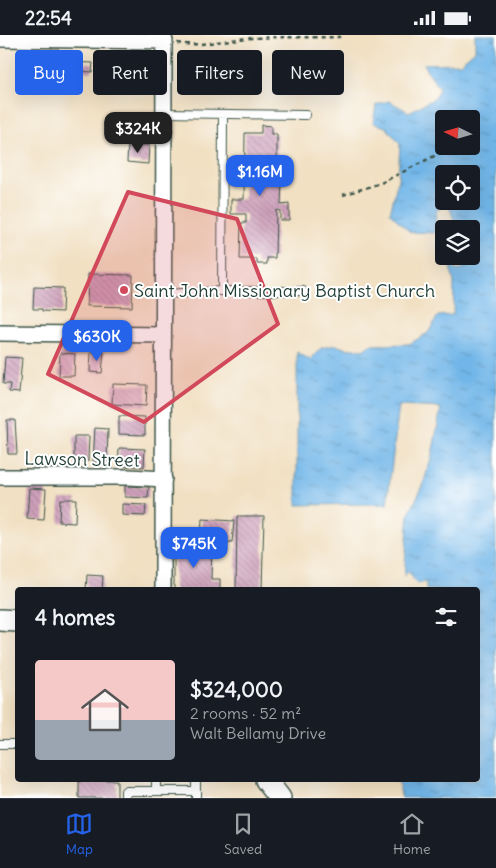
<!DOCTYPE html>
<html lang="en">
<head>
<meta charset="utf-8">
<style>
  :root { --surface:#171b24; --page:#242831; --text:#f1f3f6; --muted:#9ea1a6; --line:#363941; --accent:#2563eb }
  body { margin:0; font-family:Delius,sans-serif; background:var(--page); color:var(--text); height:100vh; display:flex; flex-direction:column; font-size:19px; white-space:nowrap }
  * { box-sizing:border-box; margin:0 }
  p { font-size:16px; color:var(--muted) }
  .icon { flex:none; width:28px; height:28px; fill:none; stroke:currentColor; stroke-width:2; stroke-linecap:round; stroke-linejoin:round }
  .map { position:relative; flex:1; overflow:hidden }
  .drawer { position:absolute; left:15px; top:552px; width:465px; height:195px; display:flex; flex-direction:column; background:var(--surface); border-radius:5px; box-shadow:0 5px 20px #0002 }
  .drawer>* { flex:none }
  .guide { position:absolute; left:15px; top:15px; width:466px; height:45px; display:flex; gap:10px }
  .needle { width:32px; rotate:275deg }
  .buttons { position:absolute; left:435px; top:75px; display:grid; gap:10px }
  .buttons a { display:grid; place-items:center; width:45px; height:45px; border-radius:5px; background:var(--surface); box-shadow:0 5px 20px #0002; font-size:25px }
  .price { position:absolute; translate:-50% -42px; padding:0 11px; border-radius:10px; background:var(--accent); color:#fff; font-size:16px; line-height:32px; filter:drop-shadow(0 1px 2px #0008) }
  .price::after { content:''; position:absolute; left:50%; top:30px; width:15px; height:11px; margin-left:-8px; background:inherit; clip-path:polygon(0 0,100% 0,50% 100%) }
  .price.active { background:#222; color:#fff }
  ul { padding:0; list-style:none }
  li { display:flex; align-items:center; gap:15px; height:125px; padding:0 20px }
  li+li { border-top:1px solid var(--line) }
  li span { display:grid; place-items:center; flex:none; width:140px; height:100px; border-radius:5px; color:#555 }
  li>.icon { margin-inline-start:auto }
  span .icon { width:60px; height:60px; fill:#fffc; stroke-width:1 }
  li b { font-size:21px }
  h2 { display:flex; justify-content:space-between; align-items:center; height:60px; padding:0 20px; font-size:21px }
  .pill { padding:0 18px; border-radius:5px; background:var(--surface); box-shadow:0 5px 20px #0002; font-size:18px; line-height:45px }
  .pill.active { background:var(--accent); color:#fff }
  .status { display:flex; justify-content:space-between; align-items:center; height:35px; padding:0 25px; background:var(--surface); direction:ltr }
  .status svg { height:14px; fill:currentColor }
  .menu { display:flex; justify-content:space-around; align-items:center; height:70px; border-top:1px solid var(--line); background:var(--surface); font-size:14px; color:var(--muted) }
  .menu a { display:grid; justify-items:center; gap:2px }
  .menu .active { color:var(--accent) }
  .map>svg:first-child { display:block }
  .water { fill:url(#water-ripples); stroke:#487a8e; fill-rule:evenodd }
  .building { fill:url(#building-back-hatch) }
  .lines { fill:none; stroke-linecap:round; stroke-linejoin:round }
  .lane-casing { stroke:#3e5549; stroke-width:10 }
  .street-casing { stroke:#3e5549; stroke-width:18 }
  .secondary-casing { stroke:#3e5549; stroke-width:24 }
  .path { stroke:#3e5549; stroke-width:2.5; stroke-dasharray:4 4; stroke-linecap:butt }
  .lane { stroke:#fff; stroke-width:8 }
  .street { stroke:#fff; stroke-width:15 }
  .secondary { stroke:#fff; stroke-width:21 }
  .marked { fill:#d1495b; fill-opacity:0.2; stroke:#d1495b; stroke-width:4; stroke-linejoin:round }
  .poi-dot { fill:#d1495b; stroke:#fff; stroke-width:2 }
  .labels { text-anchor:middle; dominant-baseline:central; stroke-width:4; stroke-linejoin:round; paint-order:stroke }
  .poi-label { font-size:18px; fill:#1f3d34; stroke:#fff; text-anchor:start }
  .street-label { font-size:18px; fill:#1f3d34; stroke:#fff }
</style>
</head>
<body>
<div class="status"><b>22:54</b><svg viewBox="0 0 49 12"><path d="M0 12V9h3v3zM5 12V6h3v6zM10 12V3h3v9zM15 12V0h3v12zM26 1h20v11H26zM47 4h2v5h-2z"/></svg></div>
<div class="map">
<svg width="496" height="763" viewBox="0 0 496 763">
  <defs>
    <pattern id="water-ripples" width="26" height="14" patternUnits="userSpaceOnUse" patternTransform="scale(1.25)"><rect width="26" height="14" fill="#71b6e8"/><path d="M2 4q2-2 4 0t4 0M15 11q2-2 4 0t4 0" fill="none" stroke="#5c95bd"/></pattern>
    <pattern id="building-back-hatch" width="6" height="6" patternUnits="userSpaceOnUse" patternTransform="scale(1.25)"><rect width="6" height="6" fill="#cfa0bb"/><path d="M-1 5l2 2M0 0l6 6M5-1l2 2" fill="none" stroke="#a78499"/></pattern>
  </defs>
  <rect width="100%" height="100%" fill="#fff"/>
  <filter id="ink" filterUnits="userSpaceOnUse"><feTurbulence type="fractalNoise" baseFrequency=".02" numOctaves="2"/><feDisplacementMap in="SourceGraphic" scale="10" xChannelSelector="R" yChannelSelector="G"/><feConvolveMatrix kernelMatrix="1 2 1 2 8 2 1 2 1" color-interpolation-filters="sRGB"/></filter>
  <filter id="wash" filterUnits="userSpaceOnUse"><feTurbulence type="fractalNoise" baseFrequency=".0096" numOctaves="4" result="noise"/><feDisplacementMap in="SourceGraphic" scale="20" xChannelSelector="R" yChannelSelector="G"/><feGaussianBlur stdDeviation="1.12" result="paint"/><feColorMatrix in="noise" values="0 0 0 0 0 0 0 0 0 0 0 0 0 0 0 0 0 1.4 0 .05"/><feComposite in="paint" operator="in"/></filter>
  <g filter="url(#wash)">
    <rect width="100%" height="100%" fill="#f1e0c2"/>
    <path class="water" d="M475 0H496V763H402L398 747 392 745H478V555H426V547L417 549 408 536 404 542 409 479 423 450 432 420 441 373 399 371 387 469 297 470V317L310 325 321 313 336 310 344 313 363 315 370 310 409 309 428 298 438 281 453 280 454 247 450 232 459 236 466 231 461 221H471V210L477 204 471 197V194L455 188 448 168 436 176 435 198 410 197 390 178 398 144 400 109 386 92 373 88 376 70 389 66 409 77 435 63 439 54 423 29 460 28 475 15ZM444 84H471V111H444ZM444 139H471V166H444Z"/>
    <g id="blocks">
      <path class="building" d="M53 26H64L63 48H51Z
        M69 27 93 28 92 37 82 36 81 54 68 53Z
        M113 27 152 28 151 48 112 46Z
        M261 90 271 91V99H277V145H282L281 170 289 169V185H280V176L276 175 275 223H267V229H257V224H240L241 188H246V179H231V164H244L245 98H261Z
        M128 109 149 110 148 129 127 127Z
        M88 239 133 240 132 272 87 271Z
        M34 252 63 253 62 277 42 276V274H33Z
        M91 317H104L102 338 90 337Z
        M60 318 75 319 74 341H59Z
        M5 322 22 323 19 358 9 357 10 349H3Z
        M113 349 147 350 146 371 112 369Z
        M119 381 145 382V400L119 399Z
        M7 385H15L17 419H8Z
        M95 393 108 394 107 427H93Z
        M74 401H89L88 426H74Z
        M119 413 145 414 144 432 118 431Z
        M125 451 149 452 148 463 125 462Z
        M29 453 46 454 44 485 27 484Z
        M60 464H76L75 488 59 487Z
        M122 469 146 470 145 481 122 480Z
        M237 481H264L262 555H236Z
        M202 484 234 486 232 508H220V502L201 501Z
        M174 511H212L211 544H220V555H174Z
        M87 540 103 541 102 555H86Z
        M79 745H117V763H79Z"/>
    </g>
  </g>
  <g filter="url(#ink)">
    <use href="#blocks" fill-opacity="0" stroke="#3e5549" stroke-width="1"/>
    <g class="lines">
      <g class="lane-casing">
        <path id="lane" d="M165 78 306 80
          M222 256 223 79
          M164 259 222 256H303
          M0 709H18
          M156 756V745
          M125 763V756H196
          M196 763V745"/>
      </g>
      <g class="street-casing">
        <path id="street" d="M0 4 165 6
          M0 298 163 300
          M0 442H129L164 444
          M163 555 164 0"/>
      </g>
      <g class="secondary-casing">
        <path id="secondary" d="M0 585 18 586
          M266 745 280 763"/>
      </g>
      <path class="path" d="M177 8C198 12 218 6 238 4 270 1 307 3 339 2V0
        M343 160 381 148 448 114"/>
      <use href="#lane" class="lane"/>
      <use href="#street" class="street"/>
      <use href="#secondary" class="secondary"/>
    </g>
  </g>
  <path class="marked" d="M128 157 237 184 278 289 144 387 48 339Z"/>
  <circle class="poi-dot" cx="124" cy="255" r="5"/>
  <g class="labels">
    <g class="poi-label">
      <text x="134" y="255">Saint John Missionary Baptist Church</text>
    </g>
    <g class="street-label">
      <text transform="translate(82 424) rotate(1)">Lawson Street</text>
    </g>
  </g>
</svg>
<div class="buttons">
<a><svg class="needle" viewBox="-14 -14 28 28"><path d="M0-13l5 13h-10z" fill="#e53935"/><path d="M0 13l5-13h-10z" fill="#9ea1a6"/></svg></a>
<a><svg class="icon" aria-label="locate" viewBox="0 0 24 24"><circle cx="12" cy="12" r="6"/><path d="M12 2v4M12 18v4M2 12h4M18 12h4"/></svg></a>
<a><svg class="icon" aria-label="layers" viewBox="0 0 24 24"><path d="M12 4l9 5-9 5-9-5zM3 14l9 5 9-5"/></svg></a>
</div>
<b class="price active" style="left:138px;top:119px">$324K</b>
<b class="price" style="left:260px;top:162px">$1.16M</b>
<b class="price" style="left:97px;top:327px">$630K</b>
<b class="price" style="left:194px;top:534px">$745K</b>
<div class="guide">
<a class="pill active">Buy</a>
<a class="pill">Rent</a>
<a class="pill">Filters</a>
<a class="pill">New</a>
</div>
<section class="drawer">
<h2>4 homes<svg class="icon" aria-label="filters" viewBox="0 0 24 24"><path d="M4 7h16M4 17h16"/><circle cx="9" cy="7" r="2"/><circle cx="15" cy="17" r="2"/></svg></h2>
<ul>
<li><span style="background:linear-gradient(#f6c9c9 60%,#9aa5b1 0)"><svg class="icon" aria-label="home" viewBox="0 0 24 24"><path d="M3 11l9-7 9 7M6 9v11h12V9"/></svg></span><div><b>$324,000</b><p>2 rooms · 52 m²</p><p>Walt Bellamy Drive</p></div></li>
</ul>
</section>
</div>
<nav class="menu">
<a class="active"><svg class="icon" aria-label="map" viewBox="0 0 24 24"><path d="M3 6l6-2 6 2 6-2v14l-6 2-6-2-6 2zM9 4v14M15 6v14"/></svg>Map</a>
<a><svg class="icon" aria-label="saved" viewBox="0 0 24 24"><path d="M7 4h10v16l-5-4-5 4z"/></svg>Saved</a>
<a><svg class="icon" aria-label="home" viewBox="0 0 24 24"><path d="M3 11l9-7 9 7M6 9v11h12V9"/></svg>Home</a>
</nav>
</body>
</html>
